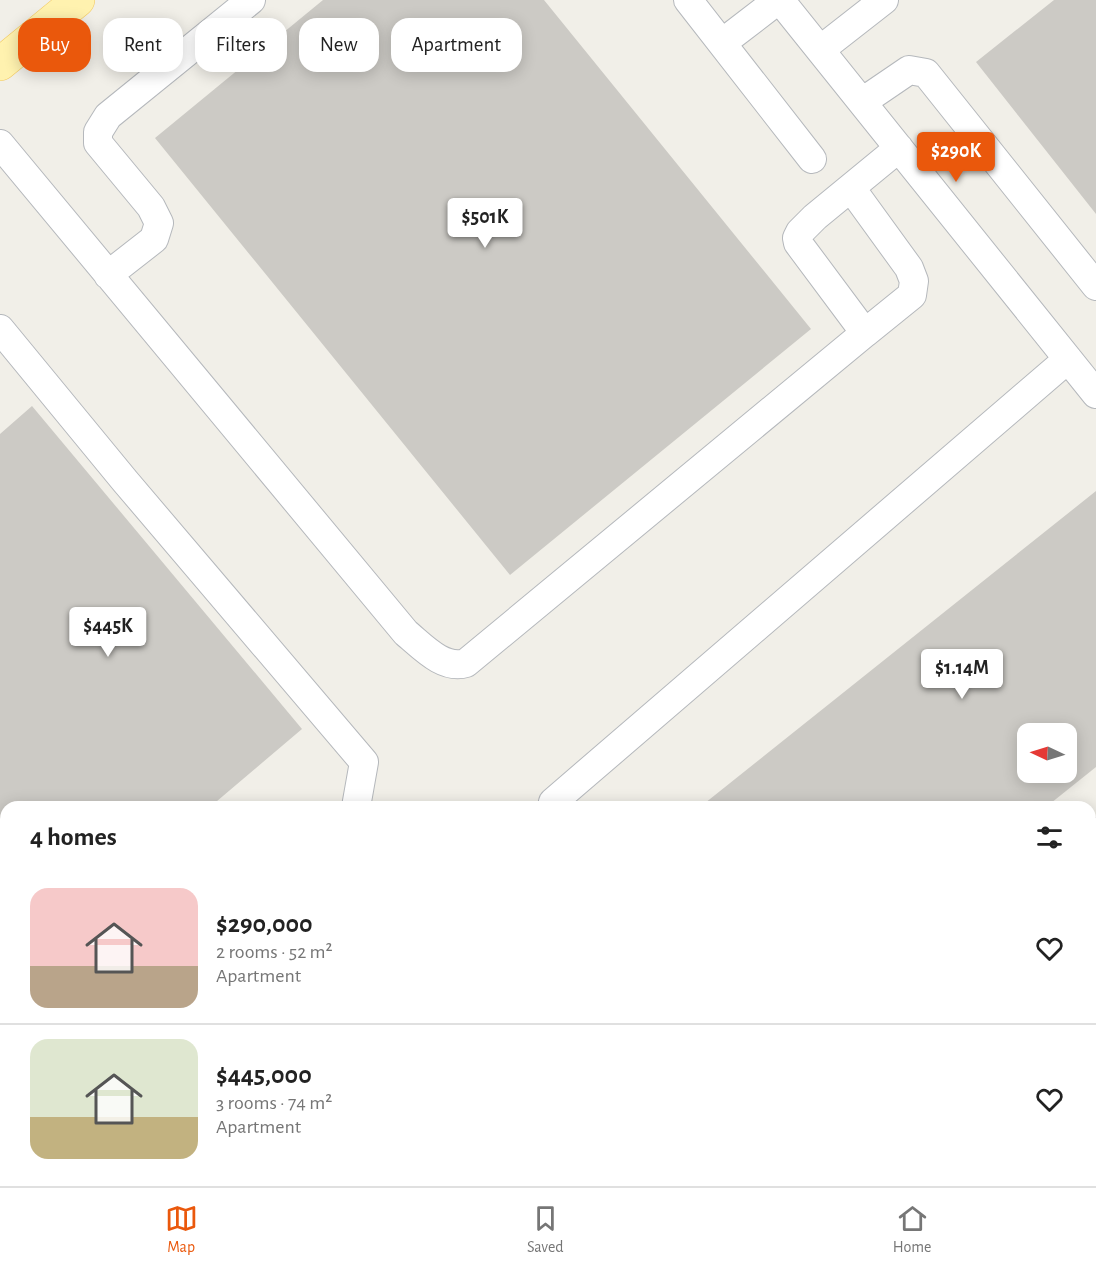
<!DOCTYPE html>
<html lang="en">
<head>
<meta charset="utf-8">
<style>
  :root { --surface:#fff; --page:#f6f6f6; --text:#222; --muted:#767676; --line:#e0e0e0; --accent:#ea580c }
  body { margin:0; font-family:"Alegreya Sans",sans-serif; background:var(--page); color:var(--text); height:100vh; display:flex; flex-direction:column; font-size:22px; white-space:nowrap }
  * { box-sizing:border-box; margin:0 }
  p { font-size:20px; color:var(--muted) }
  .icon { flex:none; width:33px; height:33px; fill:none; stroke:currentColor; stroke-width:2; stroke-linecap:round; stroke-linejoin:round }
  .map { position:relative; flex:1; overflow:hidden }
  .side { position:absolute; left:0px; top:801px; width:1096px; height:386px; display:flex; flex-direction:column; background:var(--surface); border-radius:18px 18px 0 0; box-shadow:0 3px 15px #0003 }
  .side>* { flex:none }
  .guide { position:absolute; left:18px; top:18px; width:600px; height:54px; display:flex; gap:12px }
  .needle { width:39px; rotate:274deg }
  .buttons { position:absolute; left:1017px; top:723px; display:grid; gap:12px }
  .buttons a { display:grid; place-items:center; width:60px; height:60px; border-radius:12px; background:var(--surface); box-shadow:0 3px 15px #0003; font-size:30px }
  .price { position:absolute; translate:-50% -51px; padding:0 14px; border-radius:6px; background:#fff; color:#222; font-size:20px; line-height:39px; filter:drop-shadow(0 2px 3px #0008) }
  .price::after { content:''; position:absolute; left:50%; top:36px; width:18px; height:14px; margin-left:-9px; background:inherit; clip-path:polygon(0 0,100% 0,50% 100%) }
  .price.on { background:var(--accent); color:#fff }
  ul { padding:0; list-style:none }
  li { display:flex; align-items:center; gap:18px; height:150px; padding:0 30px }
  li+li { border-top:2px solid var(--line) }
  li span { display:grid; place-items:center; flex:none; width:168px; height:120px; border-radius:18px; color:#555 }
  li>.icon { margin-inline-start:auto }
  span .icon { width:72px; height:72px; fill:#fffc; stroke-width:1 }
  li b { font-size:26px }
  h2 { display:flex; justify-content:space-between; align-items:center; height:72px; padding:0 30px; font-size:26px }
  .pill { padding:0 21px; border-radius:18px; background:var(--surface); box-shadow:0 3px 15px #0003; font-size:21px; line-height:54px }
  .pill.on { background:var(--accent); color:#fff }
  .tabs { display:flex; justify-content:space-around; align-items:center; height:84px; border-top:2px solid var(--line); background:var(--surface); font-size:16px; color:var(--muted) }
  .tabs a { display:grid; justify-items:center; gap:3px }
  .tabs .on { color:var(--accent) }
  .map>svg:first-child { display:block }
  .building { fill:#cccac5; fill-rule:evenodd }
  .lines { fill:none; stroke-linecap:round; stroke-linejoin:round }
  .minor-casing { stroke:#b5b8bc; stroke-width:30 }
  .major-casing { stroke:#f2c960; stroke-width:34 }
  .highway-casing { stroke:#f9ab00; stroke-width:34 }
  .minor { stroke:#fff; stroke-width:28 }
  .major { stroke:#fff2af; stroke-width:33 }
  .highway { stroke:#fde293; stroke-width:33 }
</style>
</head>
<body>
<div class="map">
<svg width="1096" height="1186" viewBox="0 0 1096 1186">
  <rect width="100%" height="100%" fill="#f1efe8"/>
  <path class="building" d="M323 0H544L811 329 510 575 155 138Z
    M1054 0H1096V214L976 62Z
    M32 406 302 729 210 807H6V979L0 984V434Z
    M1096 491V767L1046 807H700ZM1028 734H1066V772H1028Z
    M374 1180H612L616 1186H367Z"/>
  <g class="lines">
    <g class="minor-casing">
      <path id="minor" d="M688 0 812 159
        M780 0 1096 394
        M722 43 778 0
        M820 50 884 0
        M862 102 909 70 926 73 1096 286
        M0 144 406 633C422 646 443 670 466 663L865 333
        M851 188 909 268 914 281 912 295 865 333 798 243 797 238 800 232 815 217 899 148
        M108 275 154 239 159 223 151 207 98 143V132L108 116 251 0
        M0 329 125 481 364 762 356 807
        M552 807 553 802 1068 359
        M1090 837 1096 832
        M0 1122 6 1117
        M662 1180 667 1186
        M785 1180 789 1186
        M253 1186 259 1180"/>
    </g>
    <g class="major-casing">
      <path id="major" d="M0 64 78 0
        M1090 1021 1096 1017
        M889 1186 895 1180"/>
    </g>
    <g class="highway-casing">
      <path id="highway" d="M1090 1141 1096 1136
        M1042 1186 1048 1180"/>
    </g>
    <use href="#minor" class="minor"/>
    <use href="#major" class="major"/>
    <use href="#highway" class="highway"/>
  </g>
</svg>
<div class="buttons">
<a><svg class="needle" viewBox="-14 -14 28 28"><path d="M0-13l5 13h-10z" fill="#e53935"/><path d="M0 13l5-13h-10z" fill="#767676"/></svg></a>
</div>
<b class="price on" style="left:956px;top:183px">$290K</b>
<b class="price" style="left:485px;top:249px">$501K</b>
<b class="price" style="left:108px;top:658px">$445K</b>
<b class="price" style="left:962px;top:700px">$1.14M</b>
<div class="guide">
<a class="pill on">Buy</a>
<a class="pill">Rent</a>
<a class="pill">Filters</a>
<a class="pill">New</a>
<a class="pill">Apartment</a>
</div>
<section class="side">
<h2>4 homes<svg class="icon" aria-label="filters" viewBox="0 0 24 24"><path d="M4 7h16M4 17h16"/><circle cx="9" cy="7" r="2"/><circle cx="15" cy="17" r="2"/></svg></h2>
<ul>
<li><span style="background:linear-gradient(#f6c9c9 65%,#b9a48a 0)"><svg class="icon" aria-label="home" viewBox="0 0 24 24"><path d="M3 11l9-7 9 7M6 9v11h12V9"/></svg></span><div><b>$290,000</b><p>2 rooms · 52 m²</p><p>Apartment</p></div><svg class="icon" aria-label="heart" viewBox="0 0 24 24"><path d="M12 20l-8-8c-3-5 5-10 8-4 3-6 11-1 8 4z"/></svg></li>
<li><span style="background:linear-gradient(#dfe7d0 65%,#c2b280 0)"><svg class="icon" aria-label="home" viewBox="0 0 24 24"><path d="M3 11l9-7 9 7M6 9v11h12V9"/></svg></span><div><b>$445,000</b><p>3 rooms · 74 m²</p><p>Apartment</p></div><svg class="icon" aria-label="heart" viewBox="0 0 24 24"><path d="M12 20l-8-8c-3-5 5-10 8-4 3-6 11-1 8 4z"/></svg></li>
</ul>
</section>
</div>
<nav class="tabs">
<a class="on"><svg class="icon" aria-label="map" viewBox="0 0 24 24"><path d="M3 6l6-2 6 2 6-2v14l-6 2-6-2-6 2zM9 4v14M15 6v14"/></svg>Map</a>
<a><svg class="icon" aria-label="saved" viewBox="0 0 24 24"><path d="M7 4h10v16l-5-4-5 4z"/></svg>Saved</a>
<a><svg class="icon" aria-label="home" viewBox="0 0 24 24"><path d="M3 11l9-7 9 7M6 9v11h12V9"/></svg>Home</a>
</nav>
</body>
</html>
